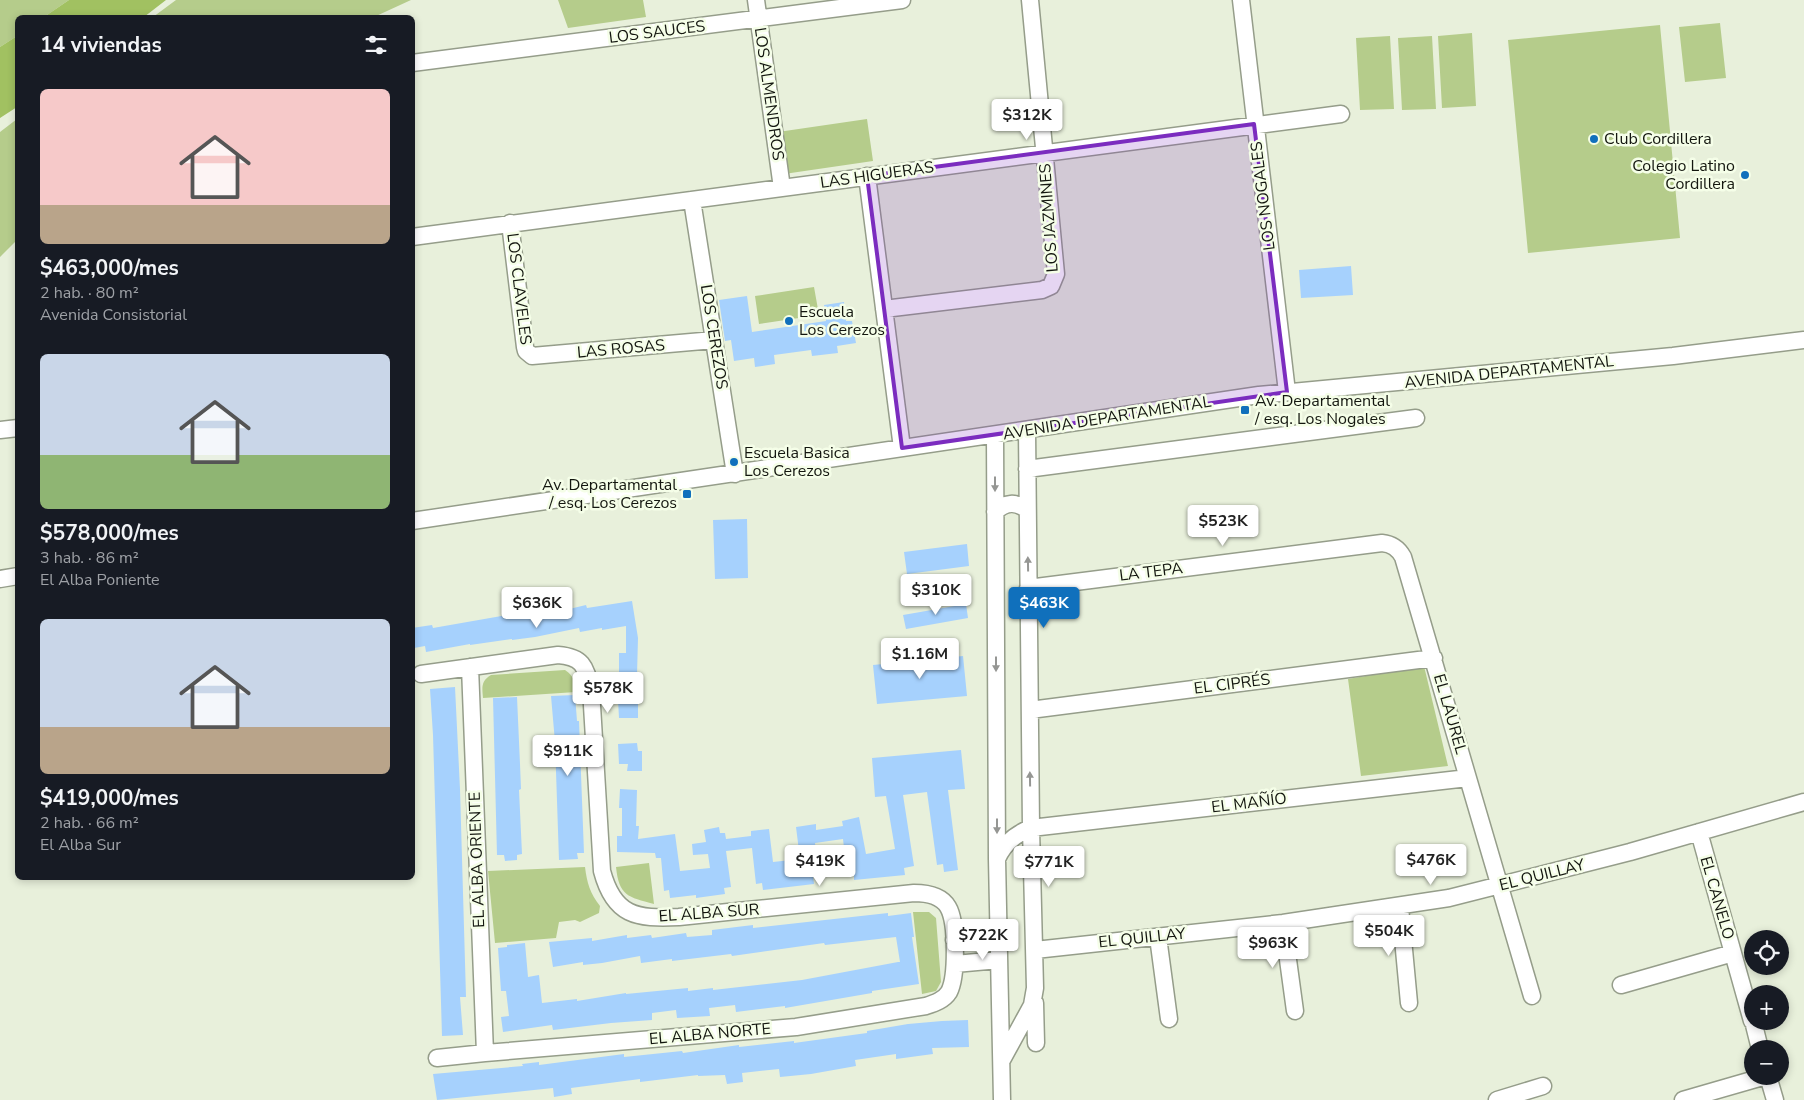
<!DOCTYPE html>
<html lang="es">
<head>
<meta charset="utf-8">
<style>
  :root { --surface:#171b24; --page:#20242c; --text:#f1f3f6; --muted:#9ea1a6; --accent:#1070bc }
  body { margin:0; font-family:"Nunito Sans",sans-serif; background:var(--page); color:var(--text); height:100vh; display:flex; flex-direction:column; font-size:19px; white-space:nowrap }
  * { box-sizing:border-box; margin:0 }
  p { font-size:16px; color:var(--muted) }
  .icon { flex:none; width:28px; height:28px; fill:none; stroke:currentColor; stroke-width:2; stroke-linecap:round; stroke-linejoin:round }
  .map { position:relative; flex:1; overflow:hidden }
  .side { position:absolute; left:15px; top:15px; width:400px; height:865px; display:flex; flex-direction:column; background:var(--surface); border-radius:8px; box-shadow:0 2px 8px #0003 }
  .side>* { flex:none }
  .tools { position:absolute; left:1744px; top:930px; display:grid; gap:10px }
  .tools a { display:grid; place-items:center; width:45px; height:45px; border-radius:50%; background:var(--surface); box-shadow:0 2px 8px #0003; font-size:25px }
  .price { position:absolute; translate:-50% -42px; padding:0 11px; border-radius:5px; background:#fff; color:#222; font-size:16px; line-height:32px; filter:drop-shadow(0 1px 2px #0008) }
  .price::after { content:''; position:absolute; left:50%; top:30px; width:15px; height:11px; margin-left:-8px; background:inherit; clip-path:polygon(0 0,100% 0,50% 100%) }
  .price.current { background:var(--accent); color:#fff }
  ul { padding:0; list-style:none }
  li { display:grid; align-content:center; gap:10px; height:265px; padding:0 25px }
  li span { display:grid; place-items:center; height:155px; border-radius:8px; color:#555 }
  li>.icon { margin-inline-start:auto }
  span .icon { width:90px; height:90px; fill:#fffc; stroke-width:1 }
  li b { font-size:21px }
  h2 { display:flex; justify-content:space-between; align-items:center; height:60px; padding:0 25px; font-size:21px }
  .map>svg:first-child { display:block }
  .green { fill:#b5cc8b }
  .water { fill:#a1c161 }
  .building { fill:#a6d1fd }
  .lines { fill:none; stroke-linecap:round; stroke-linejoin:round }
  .minor-casing { stroke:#959d8a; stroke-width:19 }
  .minor { stroke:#fff; stroke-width:16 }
  .oneway { fill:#959693 }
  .marked { fill:#7b2cbf; fill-opacity:0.2; stroke:#7b2cbf; stroke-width:4; stroke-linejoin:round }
  .poi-dot { fill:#1070bc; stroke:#f5fee8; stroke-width:2 }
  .labels { text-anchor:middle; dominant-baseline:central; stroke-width:5; stroke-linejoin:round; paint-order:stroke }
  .street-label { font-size:16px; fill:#13160f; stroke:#f5fee8 }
  .poi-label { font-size:16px; fill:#13160f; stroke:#f5fee8; text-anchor:start }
</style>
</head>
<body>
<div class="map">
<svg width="1804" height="1100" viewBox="0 0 1804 1100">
  <rect width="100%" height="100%" fill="#e8f0db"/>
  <path class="green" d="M0 0H69L44 17 18 18 17 36 0 47Z
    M176 0H411L374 17H153Z
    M558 0H643L646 17 568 28Z
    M1720 23 1726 78 1685 82 1679 27Z
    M1660 25 1680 238 1528 253 1508 40Z
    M1472 33 1476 106 1442 108 1438 36Z
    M1390 36 1394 109 1360 110 1356 38Z
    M1432 36 1436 109 1402 110 1398 38Z
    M17 119V240L0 257V132Z
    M867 119 873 161 784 174 778 132Z
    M814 287 819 315 759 324 755 296Z
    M1424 666 1448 766 1361 776 1348 679Z
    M565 670C574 676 575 682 576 692L483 698C482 687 481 681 491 675Z
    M649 863 654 904C628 897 619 896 616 867Z
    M585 867C587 883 590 893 600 906L599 913 580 922 575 920 559 922 556 938 495 943 488 871Z
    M913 912H929L936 918 941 982 936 991 922 994Z"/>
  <path class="water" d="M69 0H166L144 17H44Z
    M17 36V107L0 118V47Z"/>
  <path class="building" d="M1351 266 1353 295 1301 298 1299 270Z
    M747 296 752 332 826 321 824 305 844 302 846 321H852L856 343 837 346 838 353 812 356 811 350 774 355 775 364 755 367 754 358 734 361 731 340 725 341 719 300Z
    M747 519 748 578 715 579 713 520Z
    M967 544 969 566 907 574 904 552Z
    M632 601 638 638 637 675 619 674V653H626V626L602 630V628L580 632 579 628 535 637 512 640V639L470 645V644L426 652 425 646 414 648 412 628 432 625 433 628 542 609 543 611 564 607 565 610 586 605 587 608Z
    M966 604 968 618 906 629 903 615Z
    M963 656 967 696 877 704 873 665Z
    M455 687 460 789 466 997H460L463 1035 442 1036 433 735 430 689Z
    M575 695 577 721H579L584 853H577L578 859 559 860 555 742 551 696Z
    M517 697 520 764 521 789 519 790 522 854 517 855V860L505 861 504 855H497L493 698Z
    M618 700H638V718H619Z
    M637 743 638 751H642V771H627L628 764H619L618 744Z
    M961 750 965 789 948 790 958 870 944 872 943 864 937 865 927 792 903 795 914 866 904 868 905 875 854 880V873L847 874 843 839 815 843 819 876H813L814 884 763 890 762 883 756 884 752 848 726 851 731 887 724 888 725 894 696 898V895L670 898 669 890 664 891 661 858H656L655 853 617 852V836H622V808H619L620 789 637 790 636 826H639L638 839 675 834 680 871 710 868 708 854 693 855 692 844 706 842 704 830 719 827 720 833H725L726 839 751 836V831L769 829 773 862 800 859 796 827 816 824V830L843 826 842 821 859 817 866 854 895 849 886 796 875 797 872 758Z
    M888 913V916L911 913 914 937H912L919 984 872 991V993L785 1008V1006L736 1012 735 1005 709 1008 710 1016 677 1018 676 1010 652 1013V1020L611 1023 553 1030 552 1025 503 1032 501 1017 509 1016 506 991H501L498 948 507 947V945L525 943 528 977 539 975 542 1003 577 999V1001L626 993V994L688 988V991L713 988V990L802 980 898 962H900L896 937 825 945 824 943 732 956 731 954 672 961V959L641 963 640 956 602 963 583 965V962L553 967 549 942 592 938V941L627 935V938L651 935 652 938 686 933 687 937 712 935V930L753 925V928Z
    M968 1020 969 1047 932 1048 933 1054 896 1059V1054L855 1060 856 1066 811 1074 780 1077 779 1069 742 1073 743 1082 727 1084 725 1075 698 1076V1075L640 1082V1079L571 1088 572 1094 554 1097 553 1088 437 1100 433 1074 523 1066 522 1064 539 1062V1065L624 1054V1057L682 1051 683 1053 739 1045V1047L794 1041V1043L867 1033V1031L908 1024 942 1021Z"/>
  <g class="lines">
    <g class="minor-casing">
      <path id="minor" d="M756 0 782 188
        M1241 0 1287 392
        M412 63 902 0
        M867 176 902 448
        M692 200 735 474
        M510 223 525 347 526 351 532 356 714 340
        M412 237 1341 114
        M884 309 1042 290 1051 286 1056 274 1030 0
        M0 430 18 428
        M995 435 997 859 1002 1100
        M1027 469 1416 418
        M995 512C1005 502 1016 501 1027 510
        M412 521 1259 395 1673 356 1804 340
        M0 579 18 576
        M1028 588 1382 543C1392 544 1398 548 1403 557L1532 996
        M470 667 485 1053
        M421 674 558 655C583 657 585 666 591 689L602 871C614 916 636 919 679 917L914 893C926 893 941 895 948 907 957 922 957 977 949 992 944 1000 935 1003 926 1006L796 1027 485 1053 437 1058
        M1030 710 1434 658
        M1699 832 1752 1021
        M997 859C1004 843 1015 834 1031 828L1468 778
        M1400 907 1409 1003
        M1283 923 1295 1011
        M1158 937 1169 1019
        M954 940 998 939
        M1035 950 1283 923 1449 898 1630 852 1804 802
        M955 964 999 960
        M1621 985 1733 953
        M1035 1003 1036 1043
        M1753 1021 1760 1049
        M1002 1060 1032 1005 1035 988 1031 828 1027 430
        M1768 1076 1775 1100
        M1497 1100 1543 1086
        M1683 1100 1766 1076"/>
    </g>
    <use href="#minor" class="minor"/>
  </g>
  <defs><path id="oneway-solid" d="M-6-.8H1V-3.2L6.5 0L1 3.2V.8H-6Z" transform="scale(1.25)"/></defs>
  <g class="oneway">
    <use href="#oneway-solid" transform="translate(995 484) rotate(90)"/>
    <use href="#oneway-solid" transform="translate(1028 564) rotate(-91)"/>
    <use href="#oneway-solid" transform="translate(996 664) rotate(90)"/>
    <use href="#oneway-solid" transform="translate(1030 779) rotate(-91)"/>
    <use href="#oneway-solid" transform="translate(997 826) rotate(90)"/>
  </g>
  <path class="marked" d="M1254 124 1287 392 902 448 867 176Z"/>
  <g class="poi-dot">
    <circle cx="1594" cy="139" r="5"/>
    <circle cx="1745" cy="175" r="5"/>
    <circle cx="789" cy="321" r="5"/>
    <rect x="1240" y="405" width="10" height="10" rx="2.5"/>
    <circle cx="734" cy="462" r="5"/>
    <rect x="682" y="489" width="10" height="10" rx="2.5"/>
  </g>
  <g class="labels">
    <g class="street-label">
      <text transform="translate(657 32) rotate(-7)">LOS SAUCES</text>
      <text transform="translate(769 94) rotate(82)">LOS ALMENDROS</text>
      <text transform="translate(877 175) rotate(-8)">LAS HIGUERAS</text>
      <text transform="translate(1263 196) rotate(-97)">LOS NOGALES</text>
      <text transform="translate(1049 218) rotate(-94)">LOS JAZMINES</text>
      <text transform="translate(519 289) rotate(83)">LOS CLAVELES</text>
      <text transform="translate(714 337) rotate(81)">LOS CEREZOS</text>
      <text transform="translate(621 349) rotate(-5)">LAS ROSAS</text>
      <text transform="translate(1509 372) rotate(-6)">AVENIDA DEPARTAMENTAL</text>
      <text transform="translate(1107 418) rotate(-9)">AVENIDA DEPARTAMENTAL</text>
      <text transform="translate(1151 572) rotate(-7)">LA TEPA</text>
      <text transform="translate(1232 684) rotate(-7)">EL CIPRÉS</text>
      <text transform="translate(1450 714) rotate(74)">EL LAUREL</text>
      <text transform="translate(1249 803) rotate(-7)">EL MAÑÍO</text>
      <text transform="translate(477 860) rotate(-92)">EL ALBA ORIENTE</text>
      <text transform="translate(1542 875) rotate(-14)">EL QUILLAY</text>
      <text transform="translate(1717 898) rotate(74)">EL CANELO</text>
      <text transform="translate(709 913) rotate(-4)">EL ALBA SUR</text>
      <text transform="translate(1142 938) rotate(-6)">EL QUILLAY</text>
      <text transform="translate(710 1034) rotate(-5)">EL ALBA NORTE</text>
    </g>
    <g class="poi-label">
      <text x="1604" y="139">Club Cordillera</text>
      <text x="1735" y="166" text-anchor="end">Colegio Latino<tspan x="1735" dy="18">Cordillera</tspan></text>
      <text x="799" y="312">Escuela<tspan x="799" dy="18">Los Cerezos</tspan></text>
      <text x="1255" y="401">Av. Departamental<tspan x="1255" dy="18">/ esq. Los Nogales</tspan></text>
      <text x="744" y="453">Escuela Basica<tspan x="744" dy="18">Los Cerezos</tspan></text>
      <text x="677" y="485" text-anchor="end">Av. Departamental<tspan x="677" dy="18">/ esq. Los Cerezos</tspan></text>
    </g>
  </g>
</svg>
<div class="tools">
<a><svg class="icon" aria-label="locate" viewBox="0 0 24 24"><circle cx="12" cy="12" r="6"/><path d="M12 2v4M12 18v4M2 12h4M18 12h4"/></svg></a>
<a>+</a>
<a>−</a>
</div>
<b class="price" style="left:1027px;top:141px">$312K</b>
<b class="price" style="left:1223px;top:547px">$523K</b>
<b class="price" style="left:936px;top:616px">$310K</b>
<b class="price" style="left:537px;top:629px">$636K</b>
<b class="price current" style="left:1044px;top:629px">$463K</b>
<b class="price" style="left:920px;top:680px">$1.16M</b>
<b class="price" style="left:608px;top:714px">$578K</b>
<b class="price" style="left:568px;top:777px">$911K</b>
<b class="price" style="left:1431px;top:886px">$476K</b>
<b class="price" style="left:820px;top:887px">$419K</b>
<b class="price" style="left:1049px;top:888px">$771K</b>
<b class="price" style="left:1389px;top:957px">$504K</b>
<b class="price" style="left:983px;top:961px">$722K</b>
<b class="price" style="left:1273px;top:969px">$963K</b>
<section class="side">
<h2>14 viviendas<svg class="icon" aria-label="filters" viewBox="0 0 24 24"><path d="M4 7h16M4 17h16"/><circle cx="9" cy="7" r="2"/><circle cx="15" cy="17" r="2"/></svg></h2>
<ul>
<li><span style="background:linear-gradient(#f6c9c9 75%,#b9a48a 0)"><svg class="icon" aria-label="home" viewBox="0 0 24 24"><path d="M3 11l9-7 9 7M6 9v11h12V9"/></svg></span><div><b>$463,000/mes</b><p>2 hab. · 80 m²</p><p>Avenida Consistorial</p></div></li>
<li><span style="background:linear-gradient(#c9d6e8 65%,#8fb573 0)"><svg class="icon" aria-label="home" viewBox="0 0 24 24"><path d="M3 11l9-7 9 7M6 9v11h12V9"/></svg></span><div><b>$578,000/mes</b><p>3 hab. · 86 m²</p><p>El Alba Poniente</p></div></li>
<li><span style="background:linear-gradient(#c9d6e8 70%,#b9a48a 0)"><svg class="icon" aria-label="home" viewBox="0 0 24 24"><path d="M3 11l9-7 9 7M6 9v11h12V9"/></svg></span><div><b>$419,000/mes</b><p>2 hab. · 66 m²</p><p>El Alba Sur</p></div></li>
</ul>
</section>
</div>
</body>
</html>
